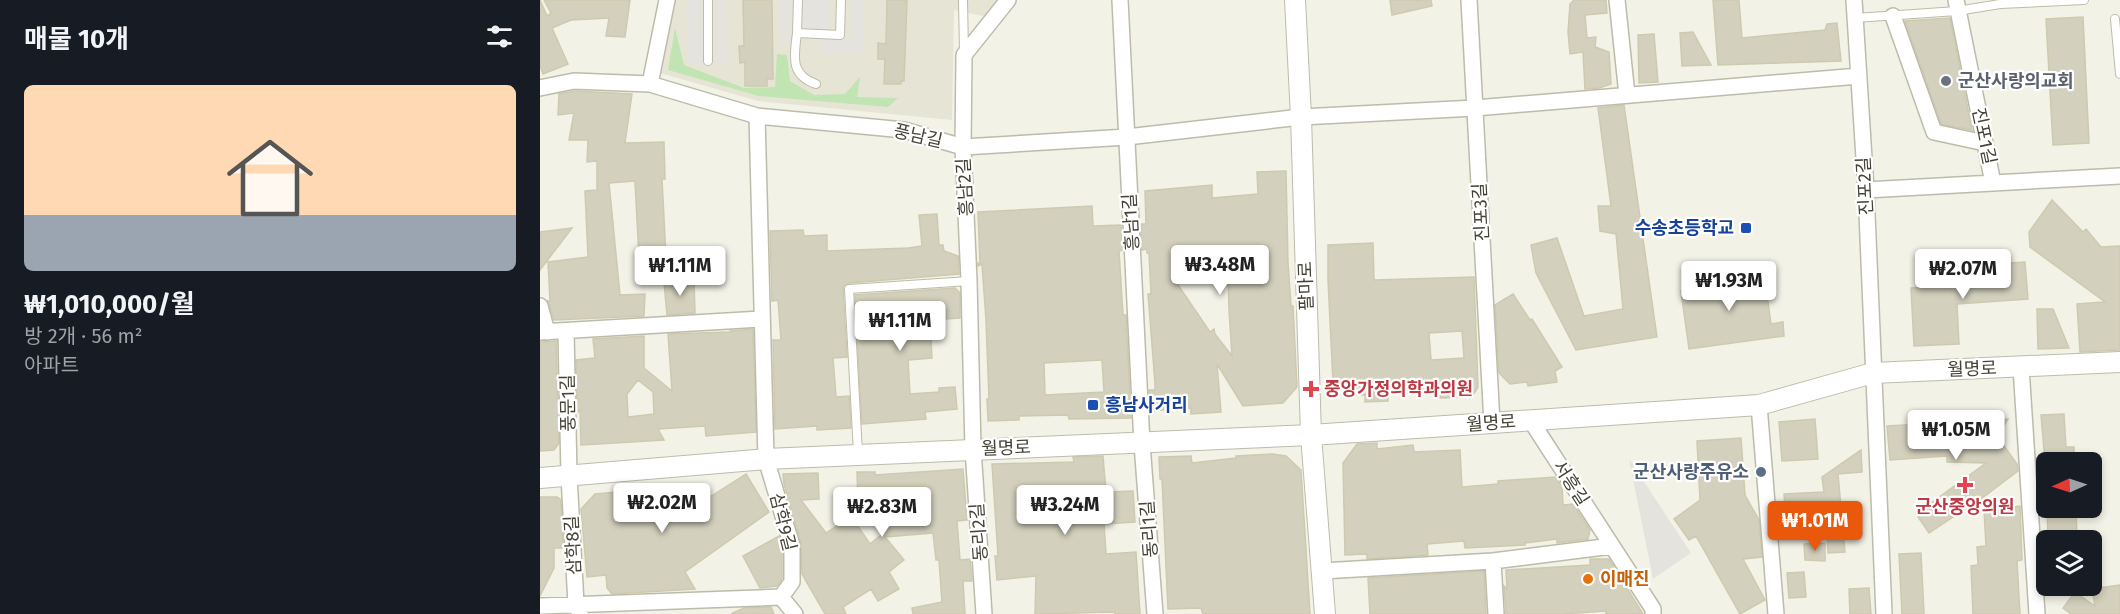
<!DOCTYPE html>
<html lang="ko">
<head>
<meta charset="utf-8">
<style>
  :root { --surface:#171b24; --page:#20242c; --text:#f1f3f6; --muted:#9ea1a6; --accent:#ea580c }
  body { margin:0; font-family:"Fira Sans","Noto Sans KR",sans-serif; background:var(--page); color:var(--text); height:100vh; display:flex; flex-direction:column; font-size:22px; white-space:nowrap }
  * { box-sizing:border-box; margin:0 }
  p { font-size:20px; color:var(--muted) }
  .icon { flex:none; width:33px; height:33px; fill:none; stroke:currentColor; stroke-width:2; stroke-linecap:round; stroke-linejoin:round }
  .map { position:relative; flex:1; overflow:hidden }
  .sheet { display:flex; flex-direction:column; background:var(--surface); width:540px }
  .sheet>* { flex:none }
  .needle { width:39px; rotate:267deg }
  .buttons { position:absolute; left:1496px; top:452px; display:grid; gap:12px }
  .buttons a { display:grid; place-items:center; width:66px; height:66px; border-radius:9px; background:var(--surface); box-shadow:0 3px 9px #0003; font-size:30px }
  .price { position:absolute; translate:-50% -51px; padding:0 14px; border-radius:6px; background:#fff; color:#222; font-size:20px; line-height:39px; filter:drop-shadow(0 2px 3px #0008) }
  .price::after { content:''; position:absolute; left:50%; top:36px; width:18px; height:14px; margin-left:-9px; background:inherit; clip-path:polygon(0 0,100% 0,50% 100%) }
  .price.selected { background:var(--accent); color:#fff }
  ul { padding:0; list-style:none }
  li { display:grid; align-content:center; gap:12px; height:318px; padding:0 24px }
  li span { display:grid; place-items:center; height:186px; border-radius:9px; color:#555 }
  li>.icon { margin-inline-start:auto }
  span .icon { width:108px; height:108px; fill:#fffc; stroke-width:1 }
  li b { font-size:26px }
  h2 { display:flex; justify-content:space-between; align-items:center; height:72px; padding:0 24px; font-size:26px }
  main { display:flex; flex:1; min-height:0 }
  .map>svg:first-child { display:block }
  .residential { fill:#e6e5d5 }
  .green { fill:#c0e4b2 }
  .parking { fill:#e4e3de }
  .building { fill:#d3d0bd; stroke:#cecab0; stroke-width:1.5; fill-rule:evenodd }
  .lines { fill:none; stroke-linecap:round; stroke-linejoin:round }
  .service-casing { stroke:#bdbcaa; stroke-width:10 }
  .minor-casing { stroke:#bdbcaa; stroke-width:18 }
  .tertiary-casing { stroke:#bdbcaa; stroke-width:22 }
  .service { stroke:#fff; stroke-width:8 }
  .minor { stroke:#fff; stroke-width:15 }
  .tertiary { stroke:#fff; stroke-width:20 }
  .worship-dot { fill:#6b7280; stroke:#fff; stroke-width:2 }
  .transit-dot { fill:#1a4fb4; stroke:#fff; stroke-width:2 }
  .health-dot { fill:#e0444e; stroke:#fff; stroke-width:2 }
  .service-dot { fill:#5c6f8a; stroke:#fff; stroke-width:2 }
  .food-dot { fill:#e8710a; stroke:#fff; stroke-width:2 }
  .labels { text-anchor:middle; dominant-baseline:central; stroke-width:4.5; stroke-linejoin:round; paint-order:stroke }
  .worship-label { font-size:18px; font-weight:bold; fill:#5b616d; stroke:#fff; text-anchor:start }
  .street-label { font-size:18px; fill:#454336; stroke:#fff }
  .transit-label { font-size:18px; font-weight:bold; fill:#164399; stroke:#fff; text-anchor:end }
  .health-label { font-size:18px; font-weight:bold; fill:#be3a42; stroke:#fff; text-anchor:start }
  .service-label { font-size:18px; font-weight:bold; fill:#4e5e75; stroke:#fff; text-anchor:end }
  .food-label { font-size:18px; font-weight:bold; fill:#c56008; stroke:#fff; text-anchor:start }
</style>
</head>
<body>
<main>
<section class="sheet">
<h2>매물 10개<svg class="icon" aria-label="filters" viewBox="0 0 24 24"><path d="M4 7h16M4 17h16"/><circle cx="9" cy="7" r="2"/><circle cx="15" cy="17" r="2"/></svg></h2>
<ul>
<li><span style="background:linear-gradient(#ffd9b3 70%,#9aa5b1 0)"><svg class="icon" aria-label="home" viewBox="0 0 24 24"><path d="M3 11l9-7 9 7M6 9v11h12V9"/></svg></span><div><b>₩1,010,000/월</b><p>방 2개 · 56 m²</p><p>아파트</p></div></li>
</ul>
</section>
<div class="map">
<svg width="1580" height="614" viewBox="0 0 1580 614">
  <rect width="100%" height="100%" fill="#f2f2e7"/>
  <path class="residential" d="M134 0H461L448 17 414 10 412 120 218 101 120 73Z"/>
  <path class="green" d="M135 28 144 65 204 88 235 87 237 54 247 55 250 81 274 95 305 94 320 77 317 97 358 98 348 107 219 96 128 70Z"/>
  <path class="parking" d="M147 0H162L163 64H147Z
    M173 0H186L187 64H174Z
    M240 0H253L252 44H239Z
    M264 0H290V29L264 28Z
    M311 0H324L323 54H280V40H311Z
    M1089 459 1151 553 1113 579Z"/>
  <path class="building" d="M0 0 7 16 11 13 4 0H90L85 37 66 36 69 18 31 20 12 28 28 64 3 74 0 66Z
    M203 0H232L233 79H227V86H205V62L200 63 199 46H204Z
    M347 0H367L364 81H361V84H344L345 59H338V43L346 44Z
    M850 0H891L892 6 852 15Z
    M1034 0H1066L1067 13 1045 15 1047 38 1056 37 1055 47 1069 52 1071 84 1059 88 1045 89 1043 52 1030 54 1028 32 1030 4Z
    M1173 0H1199L1202 38 1285 30 1287 24 1297 23 1301 61 1178 65Z
    M1543 17 1549 143 1513 145 1506 19Z
    M1410 18 1432 130 1401 124 1365 21Z
    M1153 32 1171 65 1142 66 1140 33Z
    M1114 34 1118 82 1099 83 1098 35Z
    M35 91 92 94 85 143 124 142 125 179H122L126 258 99 259 95 181 69 183 80 295 105 294 104 316 14 320 8 301H10L8 262 48 257 45 191 57 190V161L47 162 48 140H29L34 113 18 115 19 94Z
    M1084 105 1117 337 1036 350 996 273 991 245 1017 238 1044 316 1083 309 1076 234 1060 231 1058 206H1071L1058 108Z
    M746 171 748 262 751 306H753L757 387 743 403 703 406 677 364 681 412 651 414V408L610 411 609 390H615V383L608 294H611L609 253H607V249L602 250 601 224H606L605 191 672 185V198L718 194 717 172ZM688 276 689 310 692 356 675 334 674 329 670 332 634 279Z
    M1512 200 1543 232 1546 229 1561 247 1580 246V350L1540 352 1537 304 1565 302 1490 247 1489 232Z
    M552 206 553 226 581 225 583 250 579 251 583 315H586L591 418 529 419 528 415 479 416V420L448 421 447 399H449L446 320 442 264 438 266V263L440 264 438 212ZM562 360 564 392 505 395 504 363Z
    M397 214 399 245H403L404 251 418 256 419 274 309 283 303 287 307 357 293 358 296 397 309 396 311 428 277 430V426L235 429 233 340H241L238 300 232 301 230 231 263 230 264 236 287 235V251L368 248 382 246 379 215Z
    M32 228 0 270V232Z
    M833 243 834 280 934 277 938 387 932 397 900 398V391L848 394V401L825 402V395H812L793 382 788 280V245ZM922 331 924 358 891 360 889 333Z
    M1485 262 1488 299 1417 304 1419 344 1374 346 1371 288 1425 285 1424 266Z
    M1224 273 1231 324 1243 322 1244 336 1149 349 1141 291 1154 289 1153 282Z
    M154 280 155 313 127 315 124 282Z
    M415 288 420 293V318L390 320 392 358 368 360 370 394 399 392V388L415 387 417 409 385 412 386 419 322 424 315 295Z
    M973 294 990 320 992 319 1022 367 1015 371 1017 382 988 386 987 382 970 384 959 373 955 305Z
    M1497 309H1513L1529 348 1498 349Z
    M213 329 216 432 166 436 165 426 118 429 124 440 41 445 40 410 37 413 36 360 55 358 53 339 104 336V368L132 391 128 334 190 332V331ZM98 380 113 392 114 414 88 417 87 394Z
    M16 341 19 443 14 450 0 451V342Z
    M1524 414 1526 447H1534V462H1505L1501 415Z
    M1275 419 1278 459 1242 461 1239 422Z
    M1468 419 1457 436 1477 464 1478 471 1429 508 1428 507 1389 533 1376 514 1446 463 1407 462V456L1350 460 1347 426Z
    M1201 438 1205 495 1219 520 1222 557 1203 559 1225 600 1200 614 1156 536 1149 540 1134 519 1160 500 1157 441Z
    M837 443V449L873 445 874 452 920 450 922 487 958 484V481L1016 477 1022 487 1023 505 1033 504 1050 530 1048 539 1017 543V539L985 543V545L925 548 924 541 887 544 888 555 827 559V554L805 555 803 463 817 444Z
    M1321 450 1322 472 1298 474 1305 552 1288 553 1286 518 1238 520 1237 511 1245 508 1244 494 1284 492 1282 477Z
    M732 454 746 456 761 470 770 614H663L661 608 628 609 622 479H620L619 457 651 456 652 463 696 458V456Z
    M563 456 566 492 593 491 595 522 564 524 566 554 596 552 600 614H575V612L495 614 496 576 457 580 455 556H458L452 464 534 462 533 457Z
    M423 469 427 520 417 521 420 560 430 559 432 581H423L425 614H373L372 608 402 602 399 560H396L393 533 345 537 364 560 349 572 359 589 338 601 331 589 303 607 306 614H285L262 574 261 544 244 484 243 474 278 473 279 499 261 500 286 533 311 516 330 544 376 506H347L346 499 318 501 317 472H335V475Z
    M206 474 229 512 145 572 155 589 72 594 67 588 66 575 47 577 41 509 55 494 134 487 135 507 164 493 167 499Z
    M0 497H17L21 500 23 548H14V568L0 596Z
    M1480 506 1482 560 1477 561 1480 614H1433L1431 566 1438 565 1437 547 1446 546 1444 510Z
    M1507 507H1536L1537 538 1508 539Z
    M239 536 242 547V579L237 586 220 588 203 556Z
    M1285 543V561L1265 560 1264 544Z
    M1381 553 1384 614H1362L1359 554Z
    M1050 559H1069L1103 614H1066V611L1023 614H966L964 586 967 589 966 570 1050 565Z
    M944 571 946 614H830L828 578Z
    M1264 572 1266 597 1249 598 1247 573Z
    M1580 585V614H1531L1523 608 1535 592 1555 606 1552 589Z
    M1329 588 1331 614H1310L1309 589Z
    M231 607 234 614H191L204 608Z"/>
  <g class="lines">
    <g class="service-casing">
      <path id="service" d="M168 0V61
        M258 0 257 33 300 35 301 0
        M423 0 424 52
        M1315 18 1417 11 1460 4 1544 0
        M1575 19 1580 74
        M257 33C254 57 250 75 276 84
        M318 453 309 289 429 281"/>
    </g>
    <g class="minor-casing">
      <path id="minor" d="M580 0 602 444 615 614
        M929 0 952 423
        M1077 0 1087 95
        M1314 0 1326 190 1344 614
        M1416 0 1453 183
        M1353 16 1394 132 1445 143
        M110 84 127 0
        M0 88 34 81 110 84 217 116 364 130 423 147 587 137 761 117 935 108 1319 76
        M217 116 226 459 252 546V582L241 597
        M1326 190 1580 176
        M0 306 7 332
        M26 331 29 476 36 604 40 614
        M0 332 221 319
        M1481 367 1497 614
        M1219 405 1236 614
        M991 421 1113 609V614
        M953 561 956 614
        M782 571 953 561 1072 546
        M241 597 255 614
        M0 606 241 597
        M444 614 433 449 429 281 423 147 424 55 468 0"/>
    </g>
    <g class="tertiary-casing">
      <path id="tertiary" d="M755 0 761 117 771 435 785 614
        M0 478 226 459 771 435 1219 405 1333 373 1580 362"/>
    </g>
    <use href="#service" class="service"/>
    <use href="#minor" class="minor"/>
    <use href="#tertiary" class="tertiary"/>
  </g>
  <circle class="worship-dot" cx="1406" cy="81" r="6"/>
  <g class="transit-dot">
    <rect x="1200" y="222" width="12" height="12" rx="3"/>
    <rect x="547" y="399" width="12" height="12" rx="3"/>
  </g>
  <g class="health-dot">
    <path d="M768 380h6v6h6v6h-6v6h-6v-6h-6v-6h6z"/>
    <path d="M1422 476h6v6h6v6h-6v6h-6v-6h-6v-6h6z"/>
  </g>
  <circle class="service-dot" cx="1221" cy="472" r="6"/>
  <circle class="food-dot" cx="1048" cy="579" r="6"/>
  <g class="labels">
    <g class="worship-label">
      <text x="1418" y="81">군산사랑의교회</text>
    </g>
    <g class="street-label">
      <text transform="translate(378 136) rotate(13)">풍남길</text>
      <text transform="translate(1444 136) rotate(78)">진포1길</text>
      <text transform="translate(1325 186) rotate(-93)">진포2길</text>
      <text transform="translate(425 187) rotate(-93)">흥남2길</text>
      <text transform="translate(941 212) rotate(-93)">진포3길</text>
      <text transform="translate(591 222) rotate(-93)">흥남1길</text>
      <text transform="translate(766 286) rotate(-92)">팔마로</text>
      <text transform="translate(1432 369) rotate(-2)">월명로</text>
      <text transform="translate(28 403) rotate(-91)">풍문1길</text>
      <text transform="translate(951 423) rotate(-4)">월명로</text>
      <text transform="translate(466 448) rotate(-2)">월명로</text>
      <text transform="translate(1031 483) rotate(57)">서흥길</text>
      <text transform="translate(243 522) rotate(76)">삼학9길</text>
      <text transform="translate(609 529) rotate(-94)">동리1길</text>
      <text transform="translate(439 532) rotate(-94)">동리2길</text>
      <text transform="translate(33 545) rotate(-93)">삼학8길</text>
    </g>
    <g class="transit-label">
      <text x="1194" y="228">수송초등학교</text>
      <text x="565" y="405" text-anchor="start">흥남사거리</text>
    </g>
    <g class="health-label">
      <text x="784" y="389">중앙가정의학과의원</text>
      <text x="1425" y="507" text-anchor="middle">군산중앙의원</text>
    </g>
    <g class="service-label">
      <text x="1209" y="472">군산사랑주유소</text>
    </g>
    <g class="food-label">
      <text x="1060" y="579">이매진</text>
    </g>
  </g>
</svg>
<div class="buttons">
<a><svg class="needle" viewBox="-14 -14 28 28"><path d="M0-13l5 13h-10z" fill="#e53935"/><path d="M0 13l5-13h-10z" fill="#9ea1a6"/></svg></a>
<a><svg class="icon" aria-label="layers" viewBox="0 0 24 24"><path d="M12 4l9 5-9 5-9-5zM3 14l9 5 9-5"/></svg></a>
</div>
<b class="price" style="left:680px;top:296px">₩3.48M</b>
<b class="price" style="left:140px;top:297px">₩1.11M</b>
<b class="price" style="left:1423px;top:300px">₩2.07M</b>
<b class="price" style="left:1189px;top:312px">₩1.93M</b>
<b class="price" style="left:360px;top:352px">₩1.11M</b>
<b class="price" style="left:1416px;top:461px">₩1.05M</b>
<b class="price" style="left:122px;top:534px">₩2.02M</b>
<b class="price" style="left:525px;top:536px">₩3.24M</b>
<b class="price" style="left:342px;top:538px">₩2.83M</b>
<b class="price selected" style="left:1275px;top:552px">₩1.01M</b>
</div>
</main>
</body>
</html>
